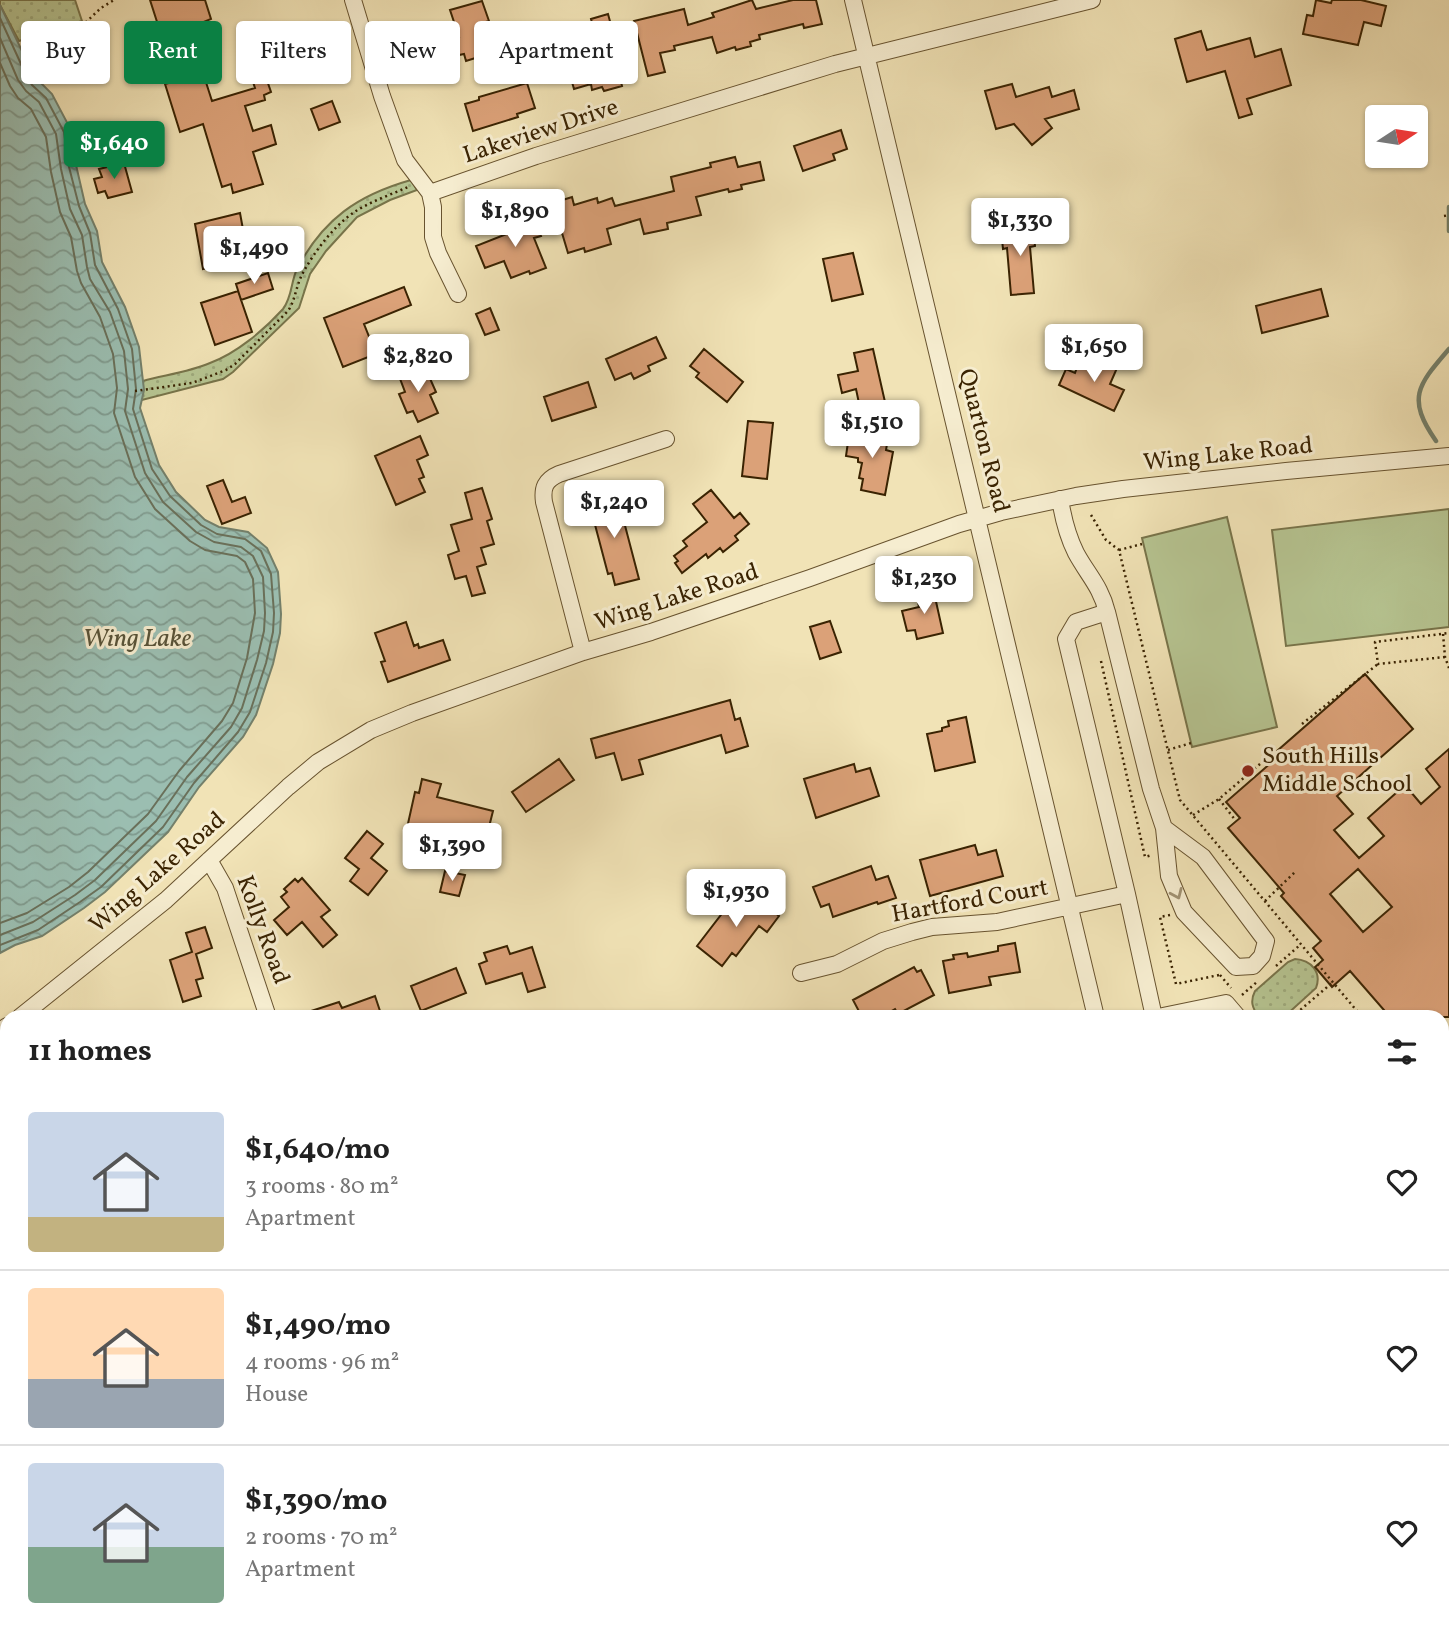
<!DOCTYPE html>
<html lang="en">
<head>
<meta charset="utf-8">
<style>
  :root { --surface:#fff; --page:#f6f6f6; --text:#222; --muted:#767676; --line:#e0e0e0; --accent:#0b8043 }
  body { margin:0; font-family:Vollkorn,serif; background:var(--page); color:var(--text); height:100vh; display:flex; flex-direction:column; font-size:26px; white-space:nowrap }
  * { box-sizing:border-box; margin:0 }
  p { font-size:23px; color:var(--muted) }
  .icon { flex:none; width:38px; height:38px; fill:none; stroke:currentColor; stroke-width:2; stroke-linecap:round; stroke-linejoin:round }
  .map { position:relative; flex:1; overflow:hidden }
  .drawer { position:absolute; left:0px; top:1010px; width:1449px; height:625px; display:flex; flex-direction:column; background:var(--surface); border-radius:21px 21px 0 0; box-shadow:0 2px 5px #0004 }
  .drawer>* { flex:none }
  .hud { position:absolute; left:21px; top:21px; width:700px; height:63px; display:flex; gap:14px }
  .needle { width:46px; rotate:78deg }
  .controls { position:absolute; left:1365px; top:105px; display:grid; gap:14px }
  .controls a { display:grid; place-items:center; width:63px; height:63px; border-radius:7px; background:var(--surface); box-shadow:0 2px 5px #0004; font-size:35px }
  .price { position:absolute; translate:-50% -60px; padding:0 16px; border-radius:7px; background:#fff; color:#222; font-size:23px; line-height:46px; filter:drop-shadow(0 2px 4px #0008) }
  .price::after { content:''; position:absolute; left:50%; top:42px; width:21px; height:16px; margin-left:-10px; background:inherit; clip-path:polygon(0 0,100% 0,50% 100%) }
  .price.selected { background:var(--accent); color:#fff }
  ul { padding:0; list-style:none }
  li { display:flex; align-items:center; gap:21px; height:175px; padding:0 28px }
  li+li { border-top:2px solid var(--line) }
  li span { display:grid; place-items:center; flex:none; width:196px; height:140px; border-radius:7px; color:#555 }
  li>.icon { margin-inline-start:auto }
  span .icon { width:84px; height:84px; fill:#fffc; stroke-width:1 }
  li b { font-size:30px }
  h2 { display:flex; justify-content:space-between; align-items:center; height:84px; padding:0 28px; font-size:30px }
  .pill { padding:0 24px; border-radius:7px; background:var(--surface); box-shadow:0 2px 5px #0004; font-size:24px; line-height:63px }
  .pill.selected { background:var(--accent); color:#fff }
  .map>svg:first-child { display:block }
  .grass { fill:url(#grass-dots); stroke:#78744a; stroke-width:2 }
  .forest { fill:url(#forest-firs); stroke:#78744a; stroke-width:2 }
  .wetland { fill:url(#wetland-marsh); stroke:#78744a; stroke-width:2 }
  .garden { fill:#b6c491; stroke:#78744a; stroke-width:2 }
  .water { fill:url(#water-waves); stroke:#74806b; stroke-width:2 }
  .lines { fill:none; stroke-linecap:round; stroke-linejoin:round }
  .shore { stroke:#6a705a; stroke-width:2 }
  .stream { stroke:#74806b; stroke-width:4.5 }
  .building { fill:#dba178; stroke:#3a2302; stroke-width:2; fill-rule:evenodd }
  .minor-casing { stroke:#68532f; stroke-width:18 }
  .path { stroke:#3a2302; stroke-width:2.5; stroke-dasharray:2 3.5; stroke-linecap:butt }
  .minor { stroke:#f6edd0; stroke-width:16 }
  .oneway { stroke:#a19273 }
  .poi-dot { fill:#8f2418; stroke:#f6edd0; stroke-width:2.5 }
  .labels { text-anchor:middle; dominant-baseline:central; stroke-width:6; stroke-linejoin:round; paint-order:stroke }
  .street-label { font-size:24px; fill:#3a2302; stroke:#f6edd0 }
  .poi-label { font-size:24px; fill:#3a2302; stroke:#f6edd0; text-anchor:start }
  .water-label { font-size:26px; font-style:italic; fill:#575237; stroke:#f6edd0 }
</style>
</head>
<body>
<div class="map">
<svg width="1449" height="1634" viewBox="0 0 1449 1634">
  <defs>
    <pattern id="grass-dots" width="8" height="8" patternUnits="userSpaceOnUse" patternTransform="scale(1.75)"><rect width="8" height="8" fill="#b6c491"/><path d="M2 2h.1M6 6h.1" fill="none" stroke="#9da87b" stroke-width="1.8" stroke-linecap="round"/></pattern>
    <pattern id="forest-firs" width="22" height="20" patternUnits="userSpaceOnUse" patternTransform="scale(1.75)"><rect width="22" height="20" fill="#b6c491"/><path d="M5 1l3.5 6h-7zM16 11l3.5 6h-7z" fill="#9da87b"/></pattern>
    <pattern id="wetland-marsh" width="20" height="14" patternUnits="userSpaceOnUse" patternTransform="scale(1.75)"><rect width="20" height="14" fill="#b6c491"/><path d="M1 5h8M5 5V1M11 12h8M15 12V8" fill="none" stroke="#9da87b"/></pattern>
    <pattern id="water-waves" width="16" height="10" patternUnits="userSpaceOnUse" patternTransform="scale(1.75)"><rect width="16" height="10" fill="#9bbeb1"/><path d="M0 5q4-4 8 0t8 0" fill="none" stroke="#7f9a8e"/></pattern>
  </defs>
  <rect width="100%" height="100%" fill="#f1e3b6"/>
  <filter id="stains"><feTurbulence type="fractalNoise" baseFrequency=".00286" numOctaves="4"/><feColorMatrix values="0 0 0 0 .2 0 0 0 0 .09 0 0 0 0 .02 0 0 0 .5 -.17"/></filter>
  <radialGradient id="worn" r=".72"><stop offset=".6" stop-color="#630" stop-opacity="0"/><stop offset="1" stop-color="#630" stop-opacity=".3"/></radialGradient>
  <path class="grass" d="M0 0H75L82 21 19 41 0 5Z
    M411 180 417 190 390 200 357 217 326 251 310 274 299 308 233 372 223 379 142 400 143 381C165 375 189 372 210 363 237 353 264 330 283 309 292 298 291 281 297 269 323 219 358 195 411 180Z
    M1295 959C1311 960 1322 972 1316 988L1284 1017H1259C1252 1008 1250 1001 1255 991L1288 962Z"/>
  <path class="forest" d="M1442 1201 1449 1204V1261L1442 1253Z
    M1449 1475V1569L1442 1582V1479Z"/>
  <path class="wetland" d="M1442 1253 1449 1261V1475L1442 1479Z"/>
  <path class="garden" d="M1449 509V627L1286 646 1272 530Z
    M1227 517 1277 727 1192 747 1142 538Z"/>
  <path class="water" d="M0 5 32 72 38 80 52 94 71 130 76 165 85 204 97 231 102 262 125 307 139 347 144 390 140 408 159 465 176 492 205 520 219 527 248 532 267 548 278 572 281 614 280 633 273 664 256 715 243 737 199 787 168 832 105 892 84 908 42 936 15 945 0 953Z"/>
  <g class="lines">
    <path class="shore" d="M0 18 26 75 32 85 46 98 64 132 69 167 79 206 90 233 95 265 118 309 132 349 136 389 133 409 152 469 170 496 201 525 217 534 245 539 261 551 271 574 274 613 273 632 266 663 250 712 238 732 194 783 163 827 101 887 80 902 38 930 0 945
      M0 38 18 80 26 91 39 102 56 134 61 169 70 209 82 235 87 267 90 279 110 312 124 351 128 389 125 411 145 473 163 502 196 532 214 542 241 547 253 556 263 577 265 613 264 631 257 660 242 708 231 727 187 777 156 821 95 880 75 895 33 922 0 935
      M0 63 10 86 18 98 31 109 46 137 51 172 60 212 71 237 77 271 81 283 100 317 113 354 117 388 114 413 135 477 155 509 190 541 205 550 237 556 245 562 253 579 255 613 247 658 233 703 222 721 179 771 148 814 88 872 69 887 27 913 0 923"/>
    <path class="stream" d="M1449 207V231
      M1436 441C1406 398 1418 385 1449 349"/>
  </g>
  <path class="building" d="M150 0H205L211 19 201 23 208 47 196 51 212 101 255 88 248 67 261 63 271 92 264 95 265 100 245 106 253 131 271 125 276 144 253 152 263 184 233 193 231 184 222 187 203 124 180 132 165 84 176 81Z
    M752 0 756 9 793 0H816L822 24 804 28 803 24 759 35 760 39 750 42 751 46 736 50 735 47 717 53 712 37 674 46 675 50 660 53 665 72 648 76 634 21 684 9 688 25 714 17 712 13Z
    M1316 0 1331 3 1332 0H1361L1386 6 1381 26 1364 22 1358 45 1303 34 1307 15 1313 16Z
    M482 1 489 21 479 24 488 54 466 61 464 54 459 55 454 39 459 37 450 10Z
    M608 14 623 69 618 70 622 86 604 91 602 87 592 90 591 84 574 89 568 68 585 63 583 57 600 52 591 19Z
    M1201 31 1207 50 1250 38 1255 57 1281 49 1291 85 1247 99 1252 114 1239 118 1225 71 1187 82 1175 39Z
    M56 37 61 52 68 49 73 63 49 71 40 42Z
    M527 83 535 108 517 114 518 117 473 131 465 104 479 100V97Z
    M1012 84 1016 97 1049 87 1052 97 1074 90 1079 109 1045 119 1052 128 1032 145 1014 124 996 129 985 91Z
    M332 101 340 122 319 130 311 109Z
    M841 130 847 149 833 154 835 160 803 171 794 146Z
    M735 157 738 167 760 162 764 180 741 185 742 189 729 192 728 189 696 197 701 215 667 223 668 229 644 234 640 219 607 229 611 244 585 252 584 248 568 253 553 203 572 197 574 205 597 198 598 203 612 198 615 206 674 191 671 177 711 167 710 163Z
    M124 163 132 192 108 198 105 191 98 193 94 179 102 177 99 169Z
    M531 212 541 236 534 238 546 268 530 274 529 271 511 278 504 261 485 268 476 246 519 229 515 219Z
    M240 213 244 235 230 238 234 263 203 269 195 224Z
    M1033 226 1035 246 1030 247 1034 293 1011 295 1007 248 1003 249 1001 229Z
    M853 253 863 294 832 301 823 259Z
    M268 273 273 289 241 300 236 284Z
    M404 287 411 305 364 324 376 354 343 367 324 318Z
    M1321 289 1328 316 1262 333 1256 306Z
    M238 291 252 332 215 345 201 303Z
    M490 308 499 330 485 335 476 314Z
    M656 337 666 358 648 366 650 371 634 379 631 373 615 380 606 359Z
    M452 344 459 361 430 373 423 356Z
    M704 349 743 382 727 402 696 377 699 373 690 366Z
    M873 349 885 402 860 408 856 389 842 393 838 375 858 371 854 353Z
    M1098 359 1117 368 1110 384 1124 390 1114 411 1059 385 1066 369 1075 373 1078 365 1093 371Z
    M424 365 436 392 430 395 438 413 418 422 413 411 407 413 399 394 405 392 399 376Z
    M588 382 596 407 552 421 544 397Z
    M748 421 773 423 767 479 742 476Z
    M868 429 889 432 886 450 893 452 885 495 861 490 863 479 859 478 862 463 858 462V458L846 456 849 435 866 438Z
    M420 436 428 455 417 460 424 477 419 479 425 492 396 505 375 456Z
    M223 480 232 502 245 497 251 513 222 524 207 486Z
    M482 488 492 519 487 521 494 544 481 548 486 564 477 567 485 593 472 596 466 576 455 579 448 555 459 551 451 525 472 519 465 493Z
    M711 490 734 518 740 513 749 524 735 536 738 540 723 552 720 548 708 558 706 554 682 573 675 563 678 561 674 556 687 546 683 541 707 522 693 504Z
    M617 495 639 579 615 585 612 573 608 574 589 502Z
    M933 588 943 633 917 639 915 630 907 631 902 611 919 607 916 592Z
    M830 621 841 652 820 659 810 627Z
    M406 622 414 646 418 644 419 648 443 640 450 660 388 682 381 662 385 661 375 633Z
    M1365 674 1413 729 1337 796 1353 814 1334 830 1359 858 1384 836 1368 818 1405 785 1421 804 1440 787 1426 769 1449 749V1017H1390L1350 971 1332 987 1315 967 1323 960 1313 948 1321 941 1281 896 1284 893 1228 828 1240 818 1226 802 1280 755 1277 751ZM1358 869 1392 907 1363 932 1330 894Z
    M730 700 735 720 740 718 748 746 726 753 721 735 639 760 643 774 622 780 614 753 596 758 591 739Z
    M966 717 975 762 935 771 927 734 942 731V728L949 726 948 721Z
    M559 759 574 780 526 812 512 792Z
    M854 764 856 772 870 768 879 796 816 818 804 779Z
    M422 779 441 784 437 797 493 811 484 847 423 832 420 842 408 839 410 829 407 828 415 792 419 793Z
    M367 831 383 844 371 858 387 871 368 895 350 881 359 869 345 858Z
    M975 845 978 855 996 850 1003 876 930 896 920 860Z
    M871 866 876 880 888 876 896 898 878 904 877 902 833 917 829 904 821 907 813 887Z
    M445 871 465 875 459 896 440 892Z
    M302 878 330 910 321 917 337 935 323 947 302 922 287 935 274 920 289 907 281 897 287 892 284 889 295 879 298 882Z
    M756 897 779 916 767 932 759 926 736 956 732 953 722 966 697 946 724 911 728 914 740 899 749 906Z
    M205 927 212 948 196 954 203 978 196 980 201 996 183 1002 170 960 192 952 186 933Z
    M1015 943 1020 972 989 977 991 985 949 993 943 961 954 959 953 955 967 953 968 957 998 951V946Z
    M507 946 510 954 532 947 545 987 528 992 522 973 486 984 479 964 487 961 484 953Z
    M914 967 917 972 921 970 934 995 898 1014 895 1009 881 1017H862L853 1000Z
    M456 968 466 993 421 1011 411 986Z
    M375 996 382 1017H303L302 1014 339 1002 342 1008Z"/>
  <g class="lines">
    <g class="minor-casing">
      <path id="minor" d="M353 0 382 96 405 160 430 193 433 207V237L438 253 458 294
        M853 0 1096 1017
        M430 193 536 156 835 64 1092 0
        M1060 499C1063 518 1067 535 1076 553 1088 575 1101 587 1107 612L1076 622 1066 639 1127 894 1154 1017
        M1107 612 1151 789 1164 828 1169 876 1184 912 1236 967 1253 966 1262 956 1266 941 1203 857 1164 828
        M583 652 544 502C542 488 545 480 559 474L666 439
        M209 860 225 888 268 1017
        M801 973 837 964 883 941 912 932 932 927 997 922 1127 894
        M20 1017 166 900 288 787 318 762 371 730 412 713 583 652 651 632 810 578 959 524 1001 512 1076 496 1123 489 1286 471 1449 456
        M1158 1017 1226 1003 1238 1017
        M0 1031 7 1026
        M90 1628 92 1634
        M423 1628 428 1634
        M1240 1628 1241 1634
        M459 1634 468 1628
        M1351 1634 1358 1628
        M1431 1634H1443"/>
    </g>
    <path class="path" d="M37 51 34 40 85 23 101 8 114 0
      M1444 216 1449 215
      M135 391 192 383 226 370 235 364 288 311C296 299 296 284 304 271 315 251 334 226 353 213 369 202 390 195 408 187
      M1091 515 1106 540 1119 550 1180 800 1362 1017
      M1119 550 1142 544
      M1443 634 1445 657 1449 668
      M1445 657 1378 664 1375 642 1449 633
      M1101 661 1145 857 1152 855
      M1302 724 1378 664
      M1168 750 1191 743
      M1219 799 1236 821
      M1193 815 1219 799 1274 752
      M1265 901 1295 872
      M1170 915 1160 917 1176 984 1219 975
      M1276 966 1300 945
      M1220 975 1231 988
      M1242 995 1258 981
      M1292 1017 1333 982
      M1442 1155 1449 1163
      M1442 1217 1449 1225
      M1442 1501 1449 1496"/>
    <use href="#minor" class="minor"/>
  </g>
  <defs><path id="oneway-chevron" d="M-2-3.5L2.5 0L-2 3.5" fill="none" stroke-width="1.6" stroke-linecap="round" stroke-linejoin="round" transform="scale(1.75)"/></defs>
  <use class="oneway" href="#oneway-chevron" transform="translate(1177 894) rotate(66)"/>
  <circle class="poi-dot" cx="1248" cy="771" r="7"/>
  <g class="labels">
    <g class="street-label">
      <text transform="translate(541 132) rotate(-18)">Lakeview Drive</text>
      <text transform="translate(983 441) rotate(76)">Quarton Road</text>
      <text transform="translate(1228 455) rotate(-6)">Wing Lake Road</text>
      <text transform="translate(677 598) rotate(-18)">Wing Lake Road</text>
      <text transform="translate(158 873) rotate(-41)">Wing Lake Road</text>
      <text transform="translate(970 902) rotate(-10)">Hartford Court</text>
      <text transform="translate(262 930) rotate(70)">Kolly Road</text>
    </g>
    <g class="poi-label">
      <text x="1262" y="757">South Hills<tspan x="1262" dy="28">Middle School</tspan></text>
    </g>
    <g class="water-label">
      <text x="137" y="639">Wing Lake</text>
    </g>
  </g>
  <rect width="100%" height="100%" filter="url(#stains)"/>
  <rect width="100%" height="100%" fill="url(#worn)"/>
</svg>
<div class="controls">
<a><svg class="needle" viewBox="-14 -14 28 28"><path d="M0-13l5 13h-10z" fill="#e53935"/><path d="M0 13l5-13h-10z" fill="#767676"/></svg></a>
</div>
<b class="price selected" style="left:114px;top:181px">$1,640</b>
<b class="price" style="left:515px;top:249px">$1,890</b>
<b class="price" style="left:1020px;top:258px">$1,330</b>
<b class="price" style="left:254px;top:286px">$1,490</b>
<b class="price" style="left:1094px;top:384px">$1,650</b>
<b class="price" style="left:418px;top:394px">$2,820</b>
<b class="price" style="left:872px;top:460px">$1,510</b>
<b class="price" style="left:614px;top:540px">$1,240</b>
<b class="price" style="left:924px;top:616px">$1,230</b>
<b class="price" style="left:452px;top:883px">$1,390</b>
<b class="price" style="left:736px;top:929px">$1,930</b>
<div class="hud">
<a class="pill">Buy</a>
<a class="pill selected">Rent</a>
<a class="pill">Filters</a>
<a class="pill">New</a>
<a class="pill">Apartment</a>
</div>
<section class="drawer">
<h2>11 homes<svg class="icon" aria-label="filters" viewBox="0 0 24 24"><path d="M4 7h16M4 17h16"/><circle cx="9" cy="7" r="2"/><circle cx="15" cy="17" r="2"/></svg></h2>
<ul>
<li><span style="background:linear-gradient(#c9d6e8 75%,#c2b280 0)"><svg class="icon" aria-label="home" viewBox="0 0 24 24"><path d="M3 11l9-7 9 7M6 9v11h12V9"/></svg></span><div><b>$1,640/mo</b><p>3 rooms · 80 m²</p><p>Apartment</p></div><svg class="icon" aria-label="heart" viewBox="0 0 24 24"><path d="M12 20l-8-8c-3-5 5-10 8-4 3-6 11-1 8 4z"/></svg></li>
<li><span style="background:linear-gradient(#ffd9b3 65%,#9aa5b1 0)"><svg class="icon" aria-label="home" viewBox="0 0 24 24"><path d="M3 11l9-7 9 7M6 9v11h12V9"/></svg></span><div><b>$1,490/mo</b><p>4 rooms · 96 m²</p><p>House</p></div><svg class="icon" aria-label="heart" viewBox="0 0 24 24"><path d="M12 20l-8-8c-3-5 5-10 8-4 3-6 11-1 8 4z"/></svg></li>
<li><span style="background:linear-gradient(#c9d6e8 60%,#7fa58c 0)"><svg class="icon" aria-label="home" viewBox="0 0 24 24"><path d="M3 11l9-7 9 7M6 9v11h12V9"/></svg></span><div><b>$1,390/mo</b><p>2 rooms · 70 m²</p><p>Apartment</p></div><svg class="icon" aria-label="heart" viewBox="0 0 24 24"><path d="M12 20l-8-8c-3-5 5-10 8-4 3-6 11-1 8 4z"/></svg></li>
</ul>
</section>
</div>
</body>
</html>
